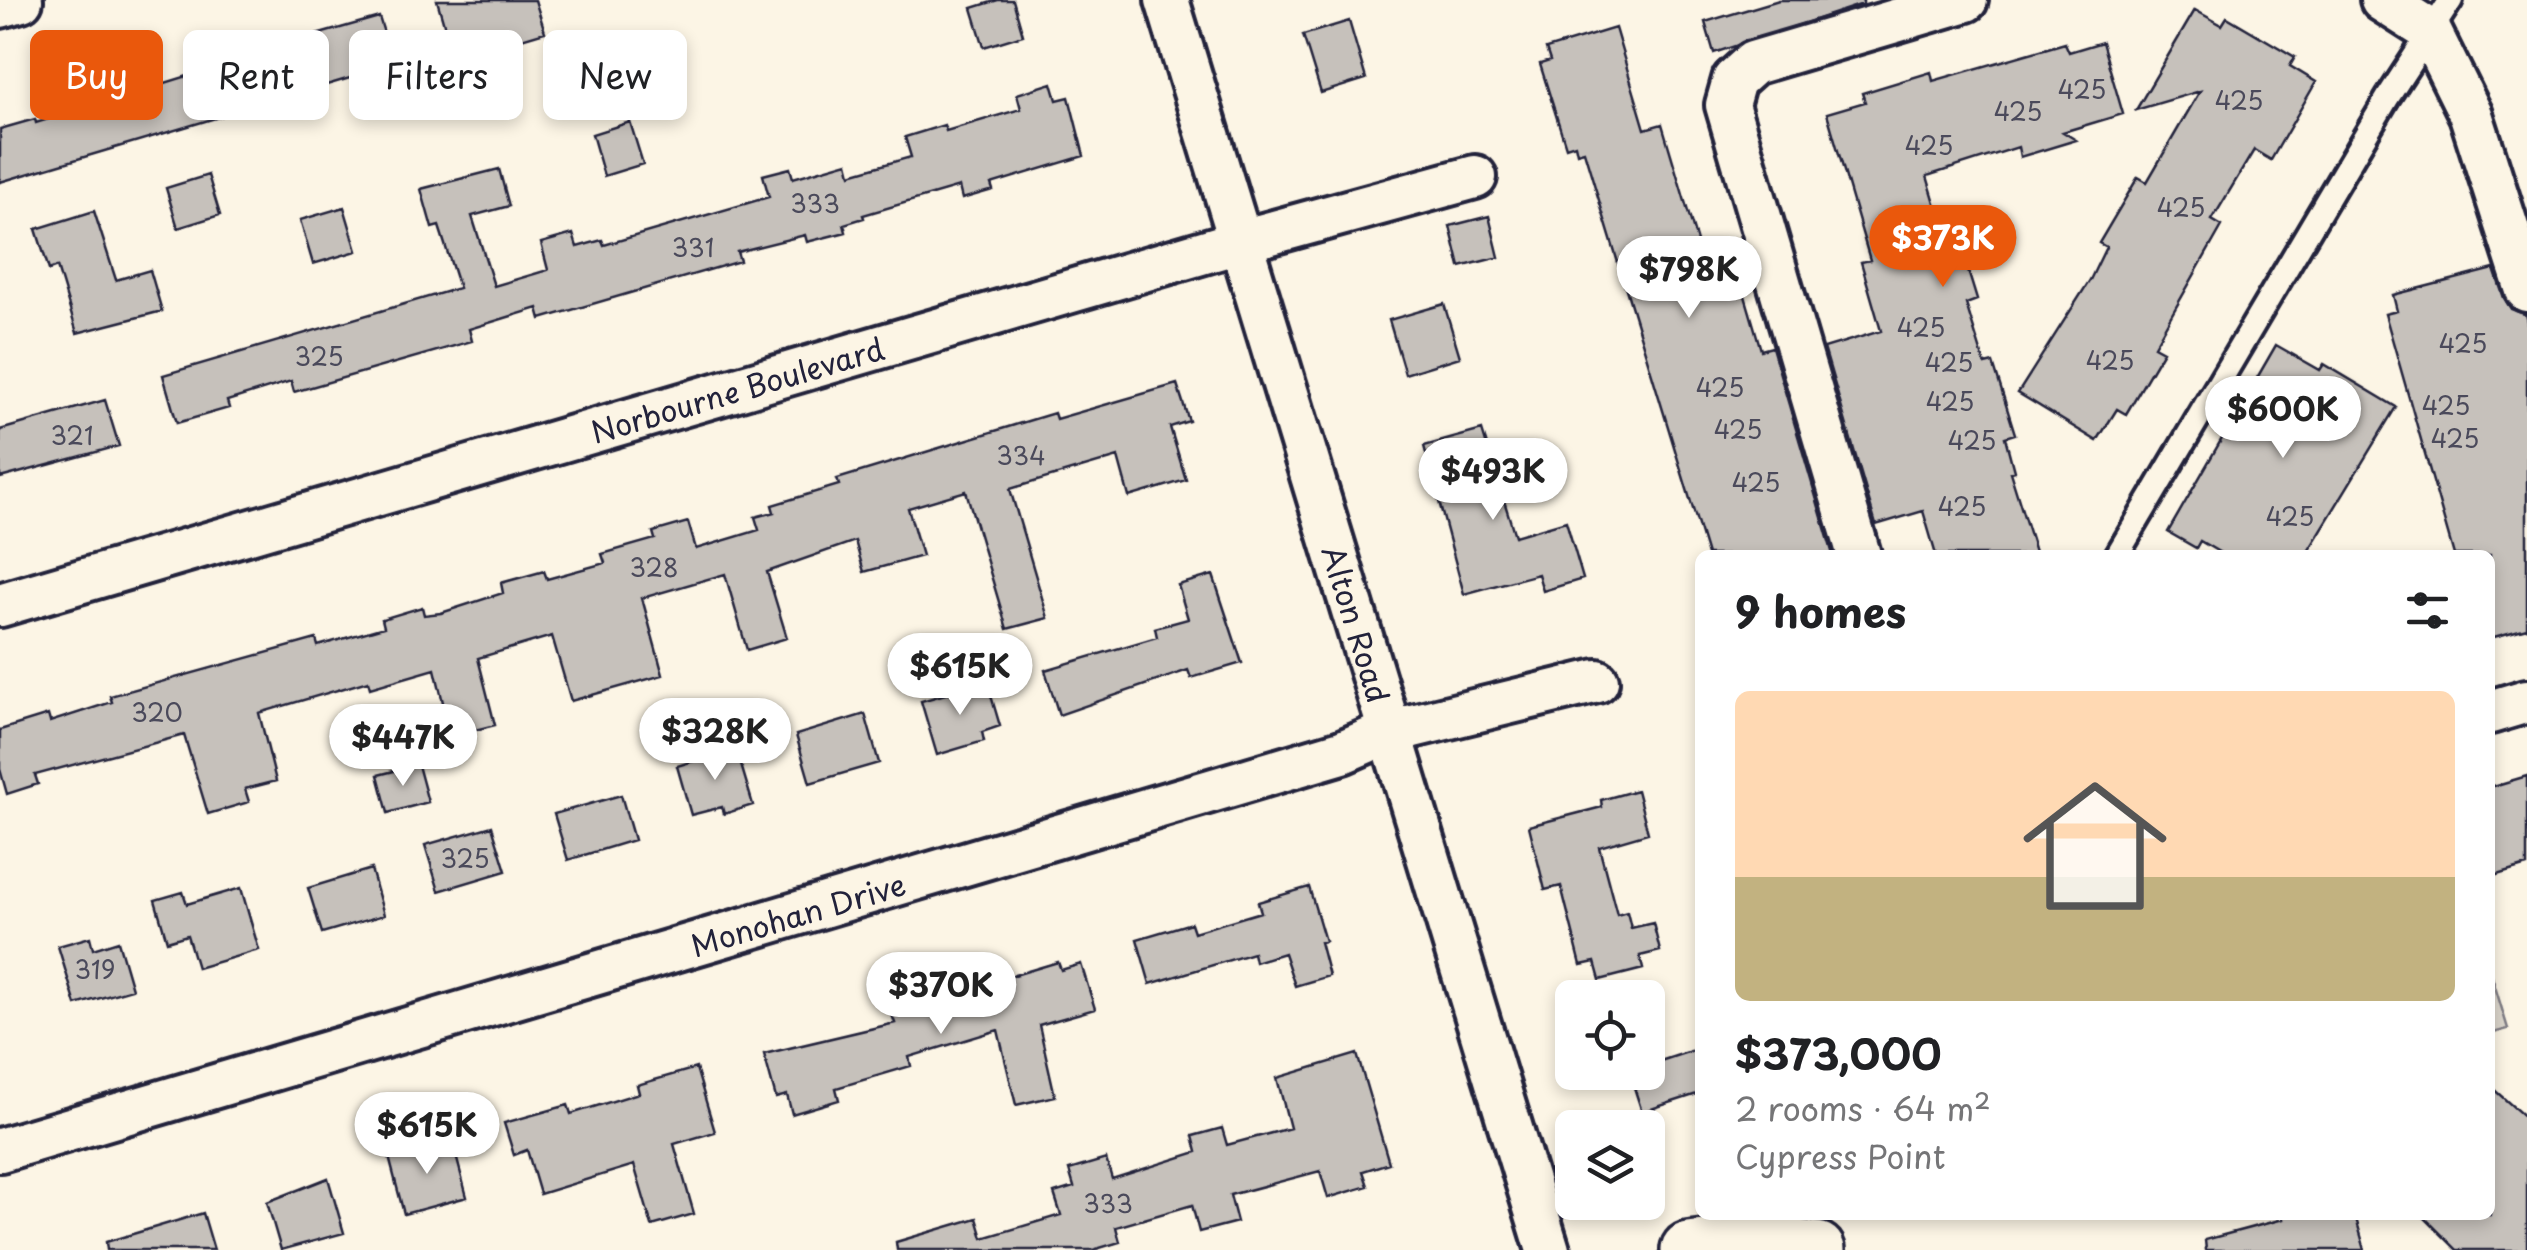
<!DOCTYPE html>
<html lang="en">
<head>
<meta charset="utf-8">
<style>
  :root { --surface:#fff; --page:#f6f6f6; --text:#202124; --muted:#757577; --accent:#ea580c }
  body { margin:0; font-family:"Playpen Sans",sans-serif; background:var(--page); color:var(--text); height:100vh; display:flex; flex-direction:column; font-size:38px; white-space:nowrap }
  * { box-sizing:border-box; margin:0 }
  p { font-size:32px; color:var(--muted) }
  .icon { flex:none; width:55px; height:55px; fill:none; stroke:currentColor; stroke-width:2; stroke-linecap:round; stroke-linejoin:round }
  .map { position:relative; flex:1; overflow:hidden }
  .details { position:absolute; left:1695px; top:550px; width:800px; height:670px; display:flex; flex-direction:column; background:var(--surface); border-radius:15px; box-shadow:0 5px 15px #0003 }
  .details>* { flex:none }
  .guide { position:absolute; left:30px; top:30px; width:950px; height:90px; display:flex; gap:20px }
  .buttons { position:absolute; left:1555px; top:980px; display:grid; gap:20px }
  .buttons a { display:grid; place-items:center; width:110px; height:110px; border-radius:15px; background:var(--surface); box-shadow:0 5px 15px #0003; font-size:50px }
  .price { position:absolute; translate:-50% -85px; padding:0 22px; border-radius:35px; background:#fff; color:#222; font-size:32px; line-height:65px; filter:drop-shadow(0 2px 5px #0008) }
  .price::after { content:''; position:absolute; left:50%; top:60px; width:30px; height:22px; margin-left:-15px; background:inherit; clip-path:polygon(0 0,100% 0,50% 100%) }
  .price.on { background:var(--accent); color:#fff }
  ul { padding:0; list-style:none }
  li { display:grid; align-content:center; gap:20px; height:530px; padding:0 40px }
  li span { display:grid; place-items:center; height:310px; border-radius:15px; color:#555 }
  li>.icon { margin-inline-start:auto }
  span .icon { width:180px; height:180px; fill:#fffc; stroke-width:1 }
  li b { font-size:42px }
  h2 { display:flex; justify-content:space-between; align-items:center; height:120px; padding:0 40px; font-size:42px }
  .tag { padding:0 35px; border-radius:15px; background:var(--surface); box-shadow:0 5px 15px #0003; font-size:35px; line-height:90px }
  .tag.on { background:var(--accent); color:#fff }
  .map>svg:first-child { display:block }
  .green { fill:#dcd6cc; stroke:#7f7c84; stroke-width:2.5 }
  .building { fill:#c6c1bb; stroke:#22223b; stroke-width:2.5 }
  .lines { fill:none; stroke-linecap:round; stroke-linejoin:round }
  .service-casing { stroke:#22223b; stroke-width:30 }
  .minor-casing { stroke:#22223b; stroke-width:50 }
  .tertiary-casing { stroke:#22223b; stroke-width:62 }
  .service { stroke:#fcf5e5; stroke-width:22 }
  .minor { stroke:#fcf5e5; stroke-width:42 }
  .tertiary { stroke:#fcf5e5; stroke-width:55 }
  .labels { text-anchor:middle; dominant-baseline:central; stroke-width:9; stroke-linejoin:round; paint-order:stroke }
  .number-label { font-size:25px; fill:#4b4a5b }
  .street-label { font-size:30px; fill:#22223b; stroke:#fcf5e5 }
</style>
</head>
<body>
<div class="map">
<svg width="2527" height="1250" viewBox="0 0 2527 1250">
  <rect width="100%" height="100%" fill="#fcf5e5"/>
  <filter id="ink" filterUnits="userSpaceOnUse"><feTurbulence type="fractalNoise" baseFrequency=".01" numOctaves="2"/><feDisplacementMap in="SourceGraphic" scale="20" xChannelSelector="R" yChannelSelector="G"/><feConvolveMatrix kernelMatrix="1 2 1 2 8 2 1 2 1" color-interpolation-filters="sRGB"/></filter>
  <g filter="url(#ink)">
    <path class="green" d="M2490 970 2508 1029 2490 1034Z"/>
    <path class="building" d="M437 0H535L545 32 454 59Z
      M998 0H1013L1023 35 984 47 972 8Z
      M1779 0H1863V4L1714 53 1705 22Z
      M2195 10 2222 25 2227 17 2295 57 2290 66 2316 82 2271 160 2254 150 2212 220 2222 226 2154 346 2163 351 2126 414 2117 409 2097 441 2018 393 2090 280 2106 247 2099 243 2138 177 2147 182 2200 91 2136 110Z
      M379 17 394 65 0 182V129L35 119 36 123 191 75 190 71Z
      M1349 21 1366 79 1321 93 1303 35Z
      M1615 28 1645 129 1662 124 1700 252 1717 247 1721 258 1733 255 1761 350 1772 347 1833 555H1707L1584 151 1577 153 1575 144 1566 147 1540 64 1550 61 1546 49Z
      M2102 42 2123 114 2063 132 2076 140 2020 157 2018 147 1927 176 1946 239 1957 235 1977 300 1966 304 1985 365 1993 363 2015 434 2005 437 2014 471 2010 472 2036 555H1936L1923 511 1876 525 1824 348 1881 331 1861 262 1870 260 1827 113 1865 102 1862 93 1931 72 1933 81 2065 43 2069 52Z
      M1052 83 1057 100 1069 97 1084 156 991 184 993 190 962 199 959 187 863 215 864 218 844 224 846 232 807 242 805 235 737 252 740 261 541 319 538 308 469 329 472 341 294 392 291 381 227 401 229 408 177 423 163 375 459 288 439 226 432 228 421 189 499 169 509 206 472 216 494 286 548 270 541 243 573 234 577 247 602 240 604 245 769 197 763 175 790 168 793 178 848 162 851 174 911 157 905 137 944 125 946 131 1021 109 1017 94Z
      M630 122 643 164 604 176 592 134Z
      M208 175 220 215 178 228 166 188Z
      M344 207 357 251 313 264 300 220Z
      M94 211 116 280 150 270 162 311 77 333 57 267 49 270 36 229Z
      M1489 216 1499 257 1460 267 1450 226Z
      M2494 269 2504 298 2511 309 2525 314 2527 322V628L2490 638V555H2454L2385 314 2397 311 2393 295Z
      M1444 304 1460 357 1405 374 1389 320Z
      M2276 345 2320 370 2324 364 2396 407 2306 555H2224L2200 541 2196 548 2168 532Z
      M1177 384 1189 421 1170 427 1186 480 1129 497 1118 457 1010 489 1048 618 1007 629 966 491 908 508 922 556 864 572 855 541 767 572 787 638 747 650 725 574 642 598 663 675 571 701 552 636 478 658 495 725 451 736 435 669 370 688 368 681 259 713 276 781 245 789 249 802 208 814 184 735 35 775 38 784 7 794 0 769V730L48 715 50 722 112 702 110 696 316 639 318 646 384 627 382 619 422 607 424 615 441 613 503 593 501 583 544 571 547 579 605 563 602 554 655 539 653 532 688 522 696 549 759 530 755 517 774 512 772 505 839 485 837 479 1054 413 1056 419Z
      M105 400 119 446 0 478V430Z
      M1482 430 1515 536 1566 521 1583 579 1543 591 1538 574 1464 594 1424 446Z
      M1213 575 1242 663 1191 678 1188 670 1059 715 1045 670 1157 637 1155 628 1188 619 1178 585Z
      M987 682 1000 726 982 732 984 741 937 755 921 701Z
      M865 714 879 763 810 783 796 735Z
      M736 748 753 805 724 814 722 807 691 815 677 766Z
      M418 765 428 802 388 813 378 775Z
      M2527 776V866L2490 877V787Z
      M1637 790 1648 833 1599 847 1617 915 1627 912 1631 928 1653 923 1660 951 1640 956 1643 969 1600 980 1595 962 1581 965 1561 886 1545 890 1529 826 1602 807 1601 800Z
      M621 795 634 840 568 860 554 814Z
      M492 826 506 871 439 891 425 845Z
      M371 869 384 915 322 933 308 888Z
      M1309 887 1325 941 1320 942 1329 976 1295 986 1284 953 1255 962 1253 953 1150 984 1137 939 1191 923 1194 932 1261 912 1258 902Z
      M241 888 259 950 197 968 187 935 167 941 155 900 183 892 187 904Z
      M90 937 93 949 118 941 132 989 76 1005 58 946Z
      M1058 962 1061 970 1081 964 1095 1009 1039 1025 1055 1096 1016 1105 998 1030 909 1057 911 1066 836 1088 839 1100 792 1114 787 1095 776 1098 764 1054 895 1023 891 1012Z
      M1700 1048V1093L1642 1112 1629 1072H1648V1065Z
      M1357 1054 1389 1163 1363 1171 1368 1186 1328 1198 1320 1171 1230 1195 1237 1222 1199 1232 1192 1205 1116 1227 1120 1242 1093 1250H897L896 1242 977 1218 983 1238 1061 1215 1054 1193 1074 1187 1069 1170 1106 1159 1112 1179 1197 1152 1193 1136 1222 1128 1227 1145 1290 1128 1277 1078Z
      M696 1068 715 1132 674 1144 694 1214 652 1226 634 1165 540 1194 527 1150 514 1155 504 1123 568 1105 571 1114 639 1093 637 1085Z
      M2490 1086 2527 1119V1250H2457L2422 1215H2490Z
      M424 1143 426 1151 453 1144 467 1197 404 1214 388 1153Z
      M328 1178 344 1233 281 1250 267 1202Z
      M203 1213 214 1250H107L106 1242Z
      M2282 1215H2355L2365 1250H2206L2205 1240 2283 1219Z"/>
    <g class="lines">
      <g class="service-casing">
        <path id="service" d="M2117 555 2388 97 2451 0"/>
      </g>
      <g class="minor-casing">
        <g id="minor">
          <path id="s1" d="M1167 0 1548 1250"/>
          <path d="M2382 0 2429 30 2471 115 2527 290"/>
          <path d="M0 6 21 0"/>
          <path d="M1859 555 1727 105 1734 80 1753 63 1966 0"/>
          <path id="s2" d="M0 605 1238 242 1475 177"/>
          <path d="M2490 712 2527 701"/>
          <path id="s3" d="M0 1150 1342 752 1388 732 1597 681"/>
        </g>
      </g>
      <g class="tertiary-casing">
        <path id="tertiary" d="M1689 1250 1745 1243 1817 1250"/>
      </g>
      <use href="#service" class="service"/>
      <use href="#minor" class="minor"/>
      <use href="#tertiary" class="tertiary"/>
    </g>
  </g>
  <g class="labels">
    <g class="number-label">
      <text x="2082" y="89">425</text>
      <text x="2239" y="100">425</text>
      <text x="2018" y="111">425</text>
      <text x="1929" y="145">425</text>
      <text x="815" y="203">333</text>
      <text x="2181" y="207">425</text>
      <text x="693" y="247">331</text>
      <text x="1921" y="327">425</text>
      <text x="2463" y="343">425</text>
      <text x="319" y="356">325</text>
      <text x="2110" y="360">425</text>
      <text x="1949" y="362">425</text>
      <text x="1720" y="387">425</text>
      <text x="1950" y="401">425</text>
      <text x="2446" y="405">425</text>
      <text x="1738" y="429">425</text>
      <text x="72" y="435">321</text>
      <text x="2455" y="438">425</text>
      <text x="1972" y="440">425</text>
      <text x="1021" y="455">334</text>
      <text x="1756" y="482">425</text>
      <text x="1962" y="506">425</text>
      <text x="2290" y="516">425</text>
      <text x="654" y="567">328</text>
      <text x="157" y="712">320</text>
      <text x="465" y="858">325</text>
      <text x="95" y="969">319</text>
      <text x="1108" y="1203">333</text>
    </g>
    <g class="street-label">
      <text stroke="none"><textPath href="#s2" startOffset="768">Norbourne Boulevard</textPath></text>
      <text stroke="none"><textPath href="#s1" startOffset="652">Alton Road</textPath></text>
      <text stroke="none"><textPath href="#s3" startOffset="832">Monohan Drive</textPath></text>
    </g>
  </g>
</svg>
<div class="buttons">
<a><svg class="icon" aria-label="locate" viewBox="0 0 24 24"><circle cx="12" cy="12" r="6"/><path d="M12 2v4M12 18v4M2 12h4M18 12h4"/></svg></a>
<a><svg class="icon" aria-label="layers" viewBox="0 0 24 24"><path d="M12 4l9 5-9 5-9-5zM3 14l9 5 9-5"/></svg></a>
</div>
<b class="price on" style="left:1943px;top:290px">$373K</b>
<b class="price" style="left:1689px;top:321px">$798K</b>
<b class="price" style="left:2283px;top:461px">$600K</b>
<b class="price" style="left:1493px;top:523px">$493K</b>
<b class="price" style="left:960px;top:718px">$615K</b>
<b class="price" style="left:715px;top:783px">$328K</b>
<b class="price" style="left:403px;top:789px">$447K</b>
<b class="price" style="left:941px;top:1037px">$370K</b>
<b class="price" style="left:427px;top:1177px">$615K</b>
<div class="guide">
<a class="tag on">Buy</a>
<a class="tag">Rent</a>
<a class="tag">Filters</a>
<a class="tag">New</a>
</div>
<section class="details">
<h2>9 homes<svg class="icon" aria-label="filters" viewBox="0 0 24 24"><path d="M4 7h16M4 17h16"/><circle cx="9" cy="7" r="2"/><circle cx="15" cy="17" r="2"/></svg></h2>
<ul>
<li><span style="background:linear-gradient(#ffd9b3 60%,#c2b280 0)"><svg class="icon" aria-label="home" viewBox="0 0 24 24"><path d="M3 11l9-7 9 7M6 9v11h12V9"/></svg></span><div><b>$373,000</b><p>2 rooms · 64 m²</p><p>Cypress Point</p></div></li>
</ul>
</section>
</div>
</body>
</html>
